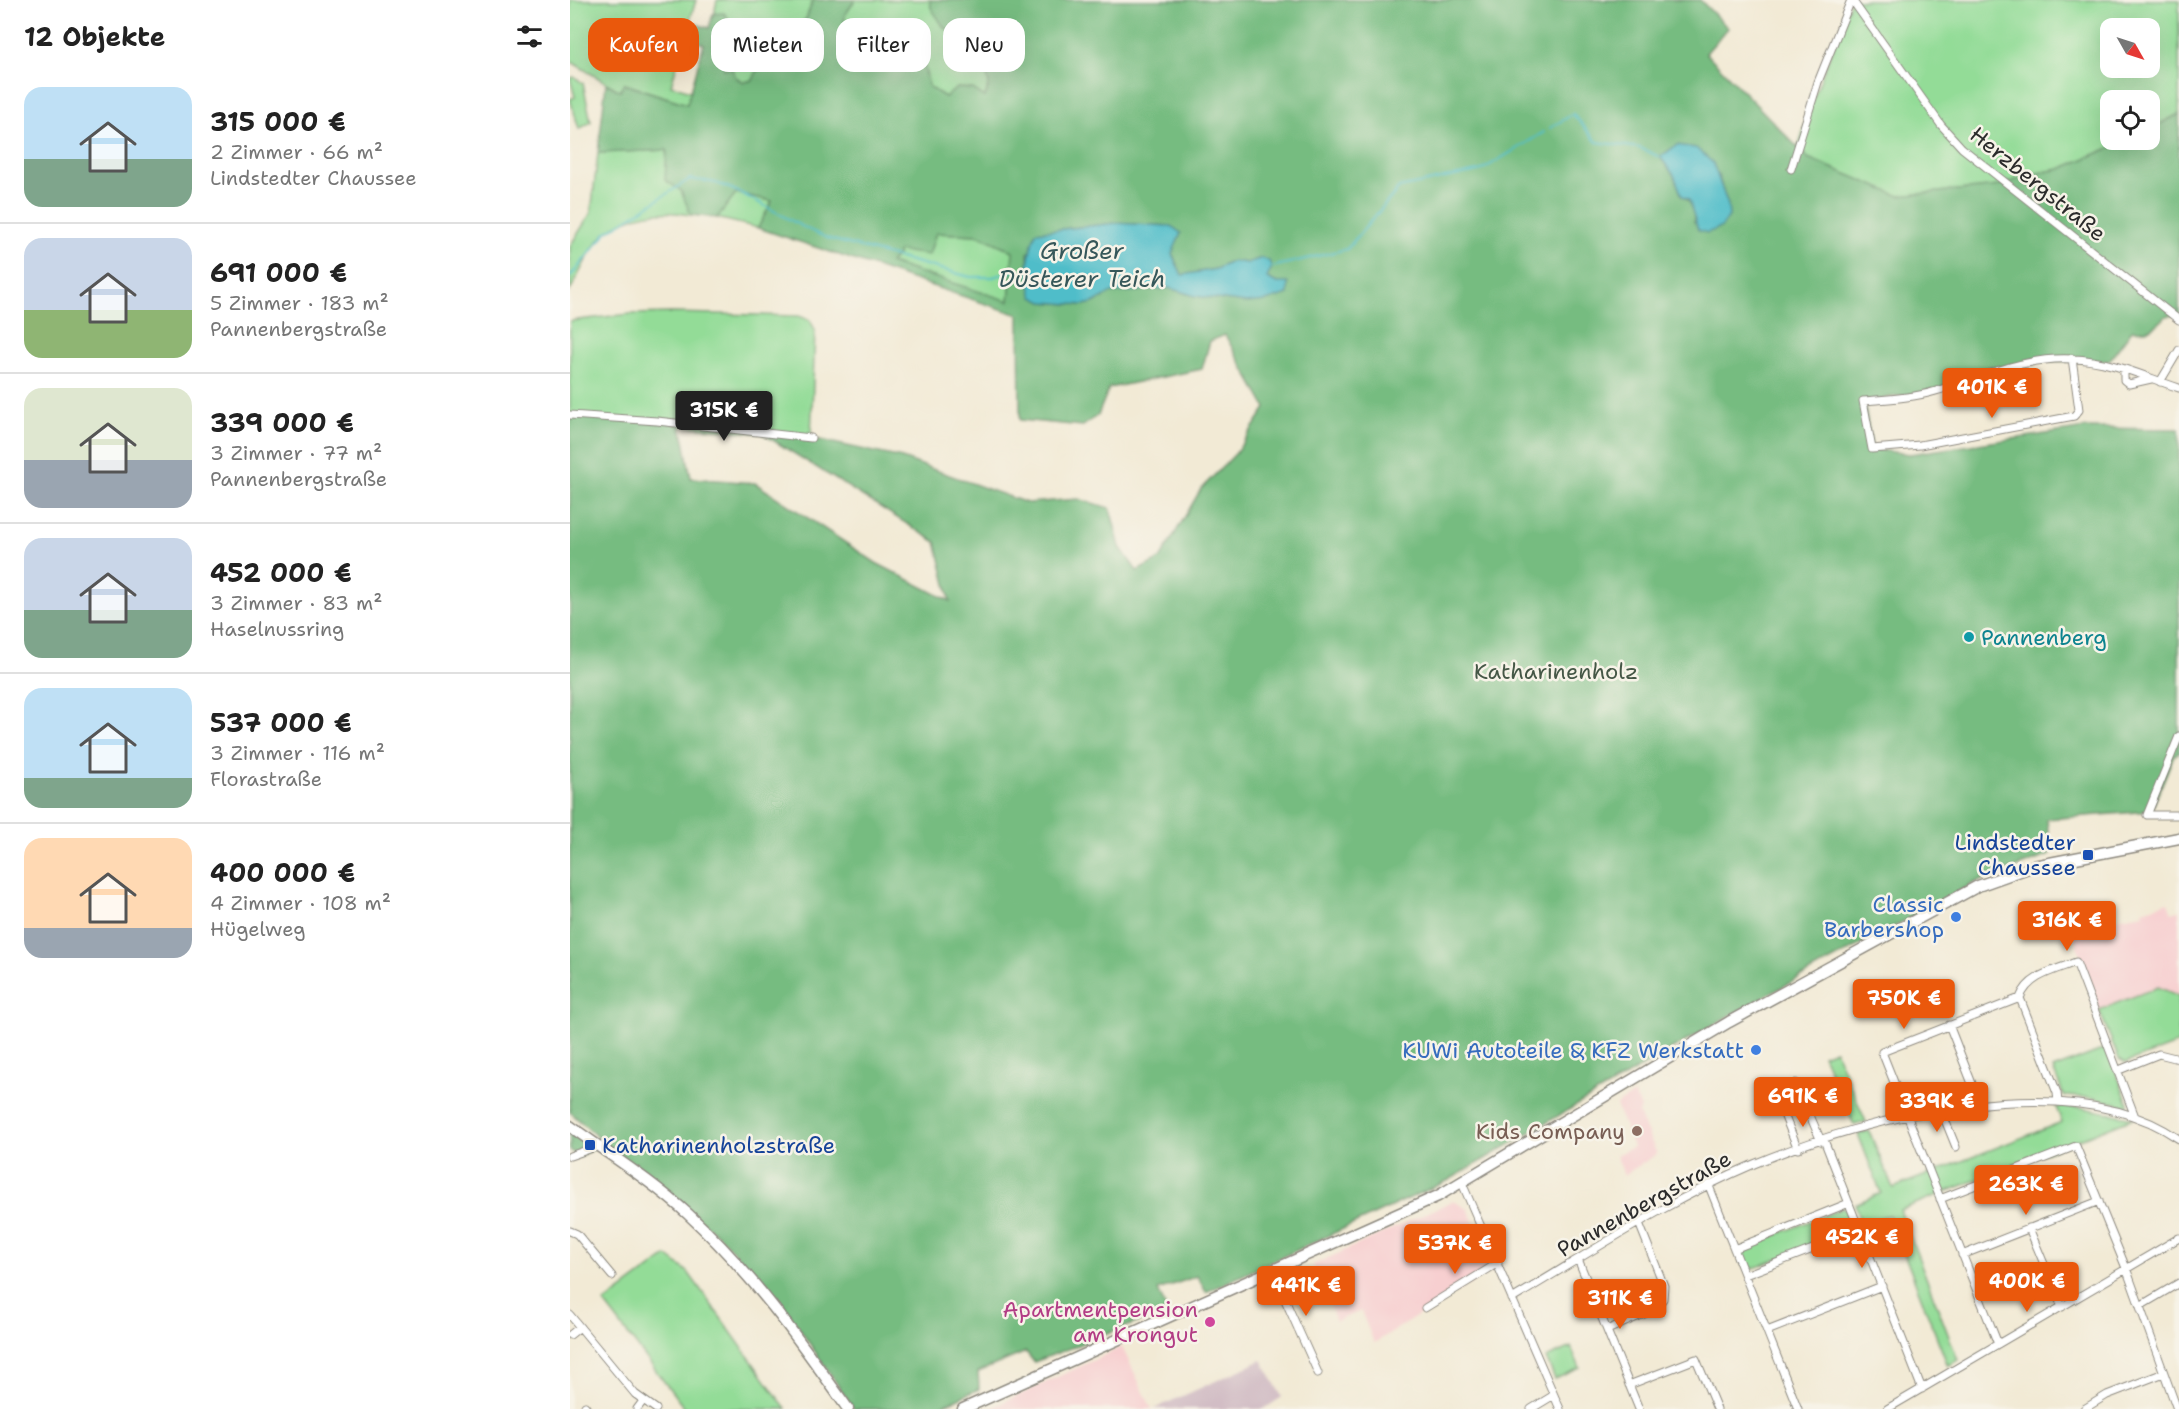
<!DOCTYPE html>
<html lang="de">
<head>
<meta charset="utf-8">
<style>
  :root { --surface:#fff; --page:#f2f2f2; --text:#222; --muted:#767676; --line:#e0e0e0; --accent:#ea580c }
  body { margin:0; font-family:"Shantell Sans",sans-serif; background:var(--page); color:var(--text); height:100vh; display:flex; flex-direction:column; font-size:22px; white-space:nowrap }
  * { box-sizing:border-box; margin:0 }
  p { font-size:20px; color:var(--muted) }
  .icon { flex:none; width:33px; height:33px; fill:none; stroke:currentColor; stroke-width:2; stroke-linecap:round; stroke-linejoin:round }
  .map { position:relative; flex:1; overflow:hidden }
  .side { display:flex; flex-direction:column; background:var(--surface); width:570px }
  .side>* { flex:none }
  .hud { position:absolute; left:18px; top:18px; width:570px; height:54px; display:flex; gap:12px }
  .needle { width:39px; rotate:129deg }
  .buttons { position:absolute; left:1530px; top:18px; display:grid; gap:12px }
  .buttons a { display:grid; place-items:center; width:60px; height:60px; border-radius:12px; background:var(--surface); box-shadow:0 6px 24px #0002; font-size:30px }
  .price { position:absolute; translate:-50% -51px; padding:0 14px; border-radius:6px; background:var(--accent); color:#fff; font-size:20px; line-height:39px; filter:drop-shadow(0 2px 3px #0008) }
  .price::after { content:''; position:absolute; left:50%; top:36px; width:18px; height:14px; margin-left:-9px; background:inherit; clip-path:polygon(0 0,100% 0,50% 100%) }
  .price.selected { background:#222; color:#fff }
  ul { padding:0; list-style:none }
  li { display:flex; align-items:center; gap:18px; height:150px; padding:0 24px }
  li+li { border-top:2px solid var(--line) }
  li span { display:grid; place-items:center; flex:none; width:168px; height:120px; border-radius:18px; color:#555 }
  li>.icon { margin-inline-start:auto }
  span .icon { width:72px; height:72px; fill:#fffc; stroke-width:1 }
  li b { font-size:26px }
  h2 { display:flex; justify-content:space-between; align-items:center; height:72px; padding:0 24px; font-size:26px }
  .pill { padding:0 21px; border-radius:18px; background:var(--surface); box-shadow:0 6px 24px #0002; font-size:21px; line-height:54px }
  .pill.selected { background:var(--accent); color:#fff }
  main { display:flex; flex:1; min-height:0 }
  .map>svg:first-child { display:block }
  .built { fill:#f7cfd0 }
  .industrial { fill:#d2bdc5 }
  .green { fill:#93dc97; stroke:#5f8461; stroke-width:1.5; fill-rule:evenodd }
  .forest { fill:#76bc80; stroke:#507456; stroke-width:1.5; fill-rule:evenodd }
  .water { fill:#50bdc9; stroke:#3e747a; stroke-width:1.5 }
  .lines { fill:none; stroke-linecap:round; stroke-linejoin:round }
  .stream { stroke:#50bdc9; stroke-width:2 }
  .street-casing { stroke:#8e8a80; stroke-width:9 }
  .secondary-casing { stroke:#8e8a80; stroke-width:13 }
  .primary-casing { stroke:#8e8a80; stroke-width:13 }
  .street { stroke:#fff; stroke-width:7 }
  .secondary { stroke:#fff; stroke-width:10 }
  .primary { stroke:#fff; stroke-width:10 }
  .culture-dot { fill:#0f9aa8; stroke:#f7f3e8; stroke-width:2 }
  .transit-dot { fill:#1a4fb4; stroke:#f7f3e8; stroke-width:2 }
  .shop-dot { fill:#3f7fe0; stroke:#f7f3e8; stroke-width:2 }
  .education-dot { fill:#8d6e63; stroke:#f7f3e8; stroke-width:2 }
  .hotel-dot { fill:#d1479c; stroke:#f7f3e8; stroke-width:2 }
  .labels { text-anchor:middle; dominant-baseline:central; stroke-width:5; stroke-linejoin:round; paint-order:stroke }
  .street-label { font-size:22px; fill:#2b2b2b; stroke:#f7f3e8 }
  .culture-label { font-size:22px; fill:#0d838f; stroke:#f7f3e8; text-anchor:start }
  .park-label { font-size:22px; fill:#455746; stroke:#f7f3e8 }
  .transit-label { font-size:22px; fill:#164399; stroke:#f7f3e8; text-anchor:end }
  .shop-label { font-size:22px; fill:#366cbe; stroke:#f7f3e8; text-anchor:end }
  .education-label { font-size:22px; fill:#785e54; stroke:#f7f3e8; text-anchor:end }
  .hotel-label { font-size:22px; fill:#b23c85; stroke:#f7f3e8; text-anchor:end }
  .water-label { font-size:24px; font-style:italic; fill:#36575a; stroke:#f7f3e8 }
</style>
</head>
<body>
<main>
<section class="side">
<h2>12 Objekte<svg class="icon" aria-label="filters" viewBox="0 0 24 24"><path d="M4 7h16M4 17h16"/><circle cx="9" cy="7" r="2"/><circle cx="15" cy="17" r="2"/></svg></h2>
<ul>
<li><span style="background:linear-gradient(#bfe0f5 60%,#7fa58c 0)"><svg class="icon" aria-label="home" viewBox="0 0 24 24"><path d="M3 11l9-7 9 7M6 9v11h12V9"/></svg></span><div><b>315 000 €</b><p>2 Zimmer · 66 m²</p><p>Lindstedter Chaussee</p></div></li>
<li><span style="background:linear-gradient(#c9d6e8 60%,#8fb573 0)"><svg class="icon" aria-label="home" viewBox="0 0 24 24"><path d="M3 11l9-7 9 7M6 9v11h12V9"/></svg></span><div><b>691 000 €</b><p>5 Zimmer · 183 m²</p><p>Pannenbergstraße</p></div></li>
<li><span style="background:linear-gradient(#dfe7d0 60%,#9aa5b1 0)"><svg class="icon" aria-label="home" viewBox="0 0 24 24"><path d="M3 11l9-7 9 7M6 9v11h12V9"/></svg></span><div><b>339 000 €</b><p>3 Zimmer · 77 m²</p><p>Pannenbergstraße</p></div></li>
<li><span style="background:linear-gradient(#c9d6e8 60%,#7fa58c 0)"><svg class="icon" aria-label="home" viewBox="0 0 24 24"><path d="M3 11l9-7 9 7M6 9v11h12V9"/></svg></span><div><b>452 000 €</b><p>3 Zimmer · 83 m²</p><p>Haselnussring</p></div></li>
<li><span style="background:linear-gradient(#bfe0f5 75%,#7fa58c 0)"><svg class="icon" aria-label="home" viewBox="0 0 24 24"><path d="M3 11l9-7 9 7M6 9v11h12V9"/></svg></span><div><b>537 000 €</b><p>3 Zimmer · 116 m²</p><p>Florastraße</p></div></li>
<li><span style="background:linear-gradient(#ffd9b3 75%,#9aa5b1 0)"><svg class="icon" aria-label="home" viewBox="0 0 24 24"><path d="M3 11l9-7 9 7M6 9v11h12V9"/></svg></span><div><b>400 000 €</b><p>4 Zimmer · 108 m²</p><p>Hügelweg</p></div></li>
</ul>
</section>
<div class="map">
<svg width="1609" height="1409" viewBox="0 0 1609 1409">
  <rect width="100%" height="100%" fill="#f7f3e8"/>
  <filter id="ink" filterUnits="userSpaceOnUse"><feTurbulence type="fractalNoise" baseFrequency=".0167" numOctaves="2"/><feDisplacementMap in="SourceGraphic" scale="12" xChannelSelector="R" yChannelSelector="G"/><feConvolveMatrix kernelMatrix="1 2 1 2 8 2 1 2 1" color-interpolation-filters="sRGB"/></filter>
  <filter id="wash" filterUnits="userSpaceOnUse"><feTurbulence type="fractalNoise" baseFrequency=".008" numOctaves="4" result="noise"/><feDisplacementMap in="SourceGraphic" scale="24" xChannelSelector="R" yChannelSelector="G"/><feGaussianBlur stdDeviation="1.35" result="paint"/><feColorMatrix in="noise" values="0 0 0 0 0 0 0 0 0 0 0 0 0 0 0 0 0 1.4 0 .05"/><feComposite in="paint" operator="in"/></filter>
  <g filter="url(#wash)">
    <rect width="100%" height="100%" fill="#f2ead5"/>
    <path class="built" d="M1598 902 1602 913 1609 911V996L1587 987 1529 1010 1502 930 1536 920 1574 913 1573 910Z
      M1064 1094 1071 1107 1069 1114 1087 1154 1054 1175 1046 1155 1063 1147 1046 1105Z
      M883 1201 898 1209 925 1268 804 1343 791 1311 766 1321 743 1265Z
      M552 1347 582 1409H419Z"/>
    <path class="industrial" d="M692 1360 712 1397 694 1409H584Z"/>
    <path class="green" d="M0 0H126L101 85 121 91 117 104 55 84 50 91 0 61Z
      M147 0H243L236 19 221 30 220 46 223 53 208 68 188 72 183 80 174 82 154 70C155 44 139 28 147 0Z
      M285 0H360C362 18 379 25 391 36L383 45 407 70 416 71 419 83 415 97 403 89 388 88 375 97 359 87 355 68 343 57 337 62 329 58 307 60 285 43 272 46 268 39 273 33 275 15Z
      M1281 0H1609V114L1580 129V100H1540V140H1559L1490 169 1462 174 1429 186 1329 196 1238 159 1228 149 1240 107ZM1540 28H1580V68H1540Z
      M4 77 13 83 21 122 9 129 0 99 5 97 0 78Z
      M98 150 121 215C92 209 61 213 37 232 21 245 10 273 0 291V246L21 213 28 153Z
      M166 193 202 201 188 228 147 218Z
      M366 233 408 235 444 251 439 302 320 263 330 251Z
      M102 313 229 316 240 320 245 330 241 438 0 415V321L60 314Z
      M1588 987 1609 996V1043L1556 1063 1549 1059 1529 1010Z
      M1537 1048 1558 1103 1557 1106 1526 1098 1494 1096 1483 1069Z
      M1265 1050 1296 1122 1284 1125 1253 1055Z
      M1486 1107H1509L1563 1118 1330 1210 1388 1360 1378 1366 1319 1215 1291 1225 1285 1204 1311 1193 1288 1134 1299 1131 1323 1188 1492 1122Z
      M1273 1208 1277 1210 1284 1226 1282 1230 1182 1269 1175 1266 1170 1255 1173 1248Z
      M97 1256 118 1272 216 1409H115L34 1303Z
      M1001 1347 1010 1368 985 1379 976 1358Z"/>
    <path class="forest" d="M243 0H285L275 15 273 33 268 39 272 46 290 42 299 48 307 60 320 56 337 62 347 57 353 61 359 87 375 97 387 88 403 89 415 97 419 83 416 71 398 66 396 59 386 62 380 57 383 45 391 36 386 31 375 29 361 8 360 0H1130L1158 28 1136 53 1238 158 1329 196 1429 186 1462 174 1490 169 1559 140H1580V129L1609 114V314L1596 316C1586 328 1578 332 1562 330L1539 361H1469L1366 391 1294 401 1302 449 1340 454 1516 428 1609 429V753L1604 755 1581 811 1477 819 1480 855 1406 882 1157 1017 879 1180 636 1292 627 1276 588 1290 597 1311 464 1362 456 1352 408 1372 409 1389 364 1409H284L214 1306 148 1235 37 1146 0 1112V415L111 424 121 478 185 483 306 563 380 601 366 542 193 434 241 438 332 458 457 503 508 499 540 508 550 547 567 571 590 559 631 489 666 453 696 408 655 335 640 341 632 369 539 388 528 415 513 426 450 420 449 315 188 228 202 201 166 193 147 218 121 215 111 191 95 180 97 150 28 153 36 83 50 91 54 84 117 104 134 44 114 38 119 22 139 28 143 14 154 13 160 20V30L147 39 154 54V69H162L166 78 174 82 183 80 190 63 197 61 208 67 223 53 218 37 221 30 236 19ZM1107 145C1145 150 1147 174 1158 205L1124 222C1124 210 1123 202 1112 196L1104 175 1090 157ZM546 223 601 226 602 253 612 275 646 269 663 261 677 263 692 258 697 278 707 283 640 297 625 296 599 288 541 293 523 303 513 305 473 302 460 285 458 253 492 229ZM366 233 408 235 443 251 439 301 320 263 330 251 359 255Z
      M0 1126 28 1146 9 1157 0 1150Z"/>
    <path class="water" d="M1107 145 1126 148 1143 163 1158 205 1159 216 1152 227 1137 233 1128 230 1119 200 1112 196 1104 175 1090 157Z
      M546 223 601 226 611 233 602 254 612 275 646 269 663 261 677 263 692 258 699 261 702 267 697 278 707 283H718V294L696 301 676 303 625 296 599 288 541 293 523 303 513 305 473 302 463 297C456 273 457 255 466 232Z"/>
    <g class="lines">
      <path class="stream" d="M980 128 1003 114 1027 142 1070 148 1090 157
        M702 267 777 249 829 188 912 170 974 132
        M0 277 37 232 120 179C130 181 142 181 152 185 190 199 222 225 260 239L400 277H423L443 271"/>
    </g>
  </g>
  <g filter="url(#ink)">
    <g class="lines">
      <g class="street-casing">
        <path id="street" d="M1282 0 1371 125 1392 148 1609 320
          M1221 169 1248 82 1281 0
          M1502 358 1509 410 1504 416 1350 445 1302 449 1293 401C1318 399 1342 398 1366 391 1410 378 1455 356 1503 359 1540 360 1575 377 1609 388
          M1554 369V380L1559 384 1581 379
          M1590 382 1609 350
          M0 415 87 421 241 438
          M1609 736 1577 815H1609
          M1379 1025 1410 1104
          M1549 1070 1589 1054 1609 1059
          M1226 1083 1251 1141
          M1488 1102 1487 1093 1450 998C1458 975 1486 970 1506 962L1564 1114
          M1371 1110 1386 1147
          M1215 1117 1228 1149
          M1254 1140 1352 1389
          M0 1156 28 1146
          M892 1183 990 1409
          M1139 1186 1228 1409
          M1370 1199 1506 1146 1556 1268 1607 1409
          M1459 1228 1492 1307
          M0 1231 7 1234 42 1276
          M1164 1249 1279 1203
          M1392 1255 1529 1201
          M1008 1259 1069 1409
          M702 1271 748 1373
          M1175 1275 1290 1231
          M942 1299C1021 1252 1099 1200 1184 1164 1296 1117 1502 1064 1609 1139
          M1570 1306 1609 1283
          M855 1308 928 1263
          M0 1315 65 1394 86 1409
          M1037 1330 1083 1310 1093 1299 1094 1286 1069 1223
          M1197 1331 1312 1286
          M0 1335 10 1327
          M1428 1344 1312 1052 1450 998
          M1059 1385 1126 1359 1147 1409
          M15 1406 17 1409
          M67 1409 73 1401
          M961 1409 984 1395
          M1317 1409 1609 1238
          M1514 1409 1537 1395 1594 1373"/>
      </g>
      <g class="secondary-casing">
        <path id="secondary" d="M0 1126C40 1155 82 1181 118 1214 182 1273 228 1338 278 1409"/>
      </g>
      <g class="primary-casing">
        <path id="primary" d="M393 1409 868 1196 1159 1022 1408 886 1464 866 1609 838"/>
      </g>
      <use href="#street" class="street"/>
      <use href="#secondary" class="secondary"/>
      <use href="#primary" class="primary"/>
    </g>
  </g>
  <circle class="culture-dot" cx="1399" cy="637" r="6"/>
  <g class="transit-dot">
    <rect x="1512" y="849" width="12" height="12" rx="3"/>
    <rect x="14" y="1139" width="12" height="12" rx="3"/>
  </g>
  <g class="shop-dot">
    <circle cx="1386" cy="917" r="6"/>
    <circle cx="1186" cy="1050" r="6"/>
  </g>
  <circle class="education-dot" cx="1067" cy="1131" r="6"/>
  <circle class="hotel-dot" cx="640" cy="1322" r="6"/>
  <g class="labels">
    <g class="street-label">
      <text transform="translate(1468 184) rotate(39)">Herzbergstraße</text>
      <text transform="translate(1074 1204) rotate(-29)">Pannenbergstraße</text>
    </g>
    <g class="culture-label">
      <text x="1411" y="637">Pannenberg</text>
    </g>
    <g class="park-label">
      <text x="986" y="671">Katharinenholz</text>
    </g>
    <g class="transit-label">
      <text x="1506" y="842">Lindstedter<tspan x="1506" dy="25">Chaussee</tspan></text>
      <text x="32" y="1145" text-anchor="start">Katharinenholzstraße</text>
    </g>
    <g class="shop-label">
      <text x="1374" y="904">Classic<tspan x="1374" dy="25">Barbershop</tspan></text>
      <text x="1174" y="1050">KUWi Autoteile &amp; KFZ Werkstatt</text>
    </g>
    <g class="education-label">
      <text x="1055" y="1131">Kids Company</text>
    </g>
    <g class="hotel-label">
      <text x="628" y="1309">Apartmentpension<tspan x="628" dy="25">am Krongut</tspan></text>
    </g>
    <g class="water-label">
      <text x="512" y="251">Großer<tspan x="512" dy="28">Düsterer Teich</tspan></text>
    </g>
  </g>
</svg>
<div class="buttons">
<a><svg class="needle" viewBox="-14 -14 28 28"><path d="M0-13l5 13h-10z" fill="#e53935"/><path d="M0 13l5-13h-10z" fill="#767676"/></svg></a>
<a><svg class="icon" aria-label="locate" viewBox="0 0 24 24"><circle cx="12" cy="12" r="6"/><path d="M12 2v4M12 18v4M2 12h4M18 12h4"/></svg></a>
</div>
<b class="price" style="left:1422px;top:419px">401K €</b>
<b class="price selected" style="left:154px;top:442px">315K €</b>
<b class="price" style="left:1497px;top:952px">316K €</b>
<b class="price" style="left:1334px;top:1030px">750K €</b>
<b class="price" style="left:1233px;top:1128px">691K €</b>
<b class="price" style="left:1367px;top:1133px">339K €</b>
<b class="price" style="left:1456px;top:1216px">263K €</b>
<b class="price" style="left:1292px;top:1269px">452K €</b>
<b class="price" style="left:885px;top:1275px">537K €</b>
<b class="price" style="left:1457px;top:1313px">400K €</b>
<b class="price" style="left:736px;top:1317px">441K €</b>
<b class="price" style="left:1050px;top:1330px">311K €</b>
<div class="hud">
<a class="pill selected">Kaufen</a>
<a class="pill">Mieten</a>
<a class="pill">Filter</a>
<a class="pill">Neu</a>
</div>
</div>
</main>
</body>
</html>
